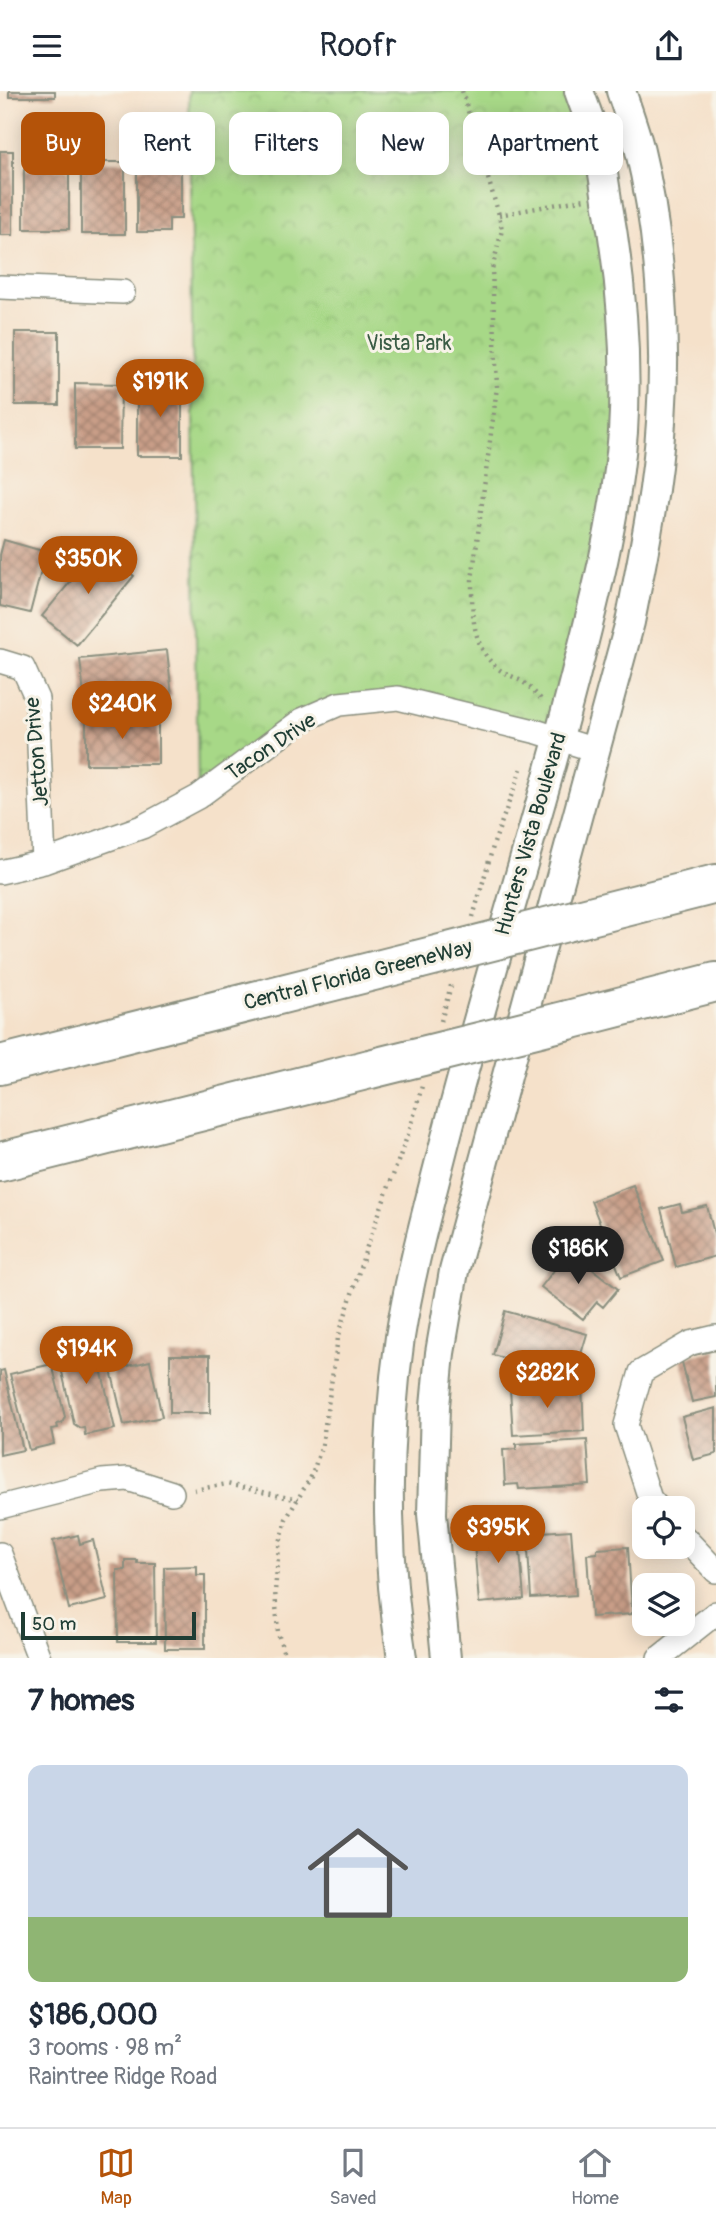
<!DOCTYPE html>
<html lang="en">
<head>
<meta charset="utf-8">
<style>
  :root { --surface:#fff; --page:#f6f6f7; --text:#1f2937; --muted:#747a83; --line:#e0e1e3; --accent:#b45309 }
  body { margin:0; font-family:Pangolin,sans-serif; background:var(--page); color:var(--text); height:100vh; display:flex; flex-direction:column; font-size:26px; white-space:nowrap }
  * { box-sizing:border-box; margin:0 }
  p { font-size:23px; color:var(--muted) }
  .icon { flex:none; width:38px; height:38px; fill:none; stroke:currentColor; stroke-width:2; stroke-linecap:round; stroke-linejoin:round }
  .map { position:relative; height:1567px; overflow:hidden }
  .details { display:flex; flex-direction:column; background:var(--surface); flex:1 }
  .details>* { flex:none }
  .guide { position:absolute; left:21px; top:21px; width:676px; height:63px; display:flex; gap:14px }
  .fabs { position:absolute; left:632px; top:1405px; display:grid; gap:14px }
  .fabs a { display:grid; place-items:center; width:63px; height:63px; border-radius:14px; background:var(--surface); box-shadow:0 4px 18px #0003; font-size:35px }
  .scale { position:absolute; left:21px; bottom:18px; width:175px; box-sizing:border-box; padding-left:7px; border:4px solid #1f3d34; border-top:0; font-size:19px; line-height:24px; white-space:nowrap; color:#1f3d34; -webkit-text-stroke:5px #f7f3e8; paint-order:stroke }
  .price { position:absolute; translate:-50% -60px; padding:0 16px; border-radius:24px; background:var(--accent); color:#fff; font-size:23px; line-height:46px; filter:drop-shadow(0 2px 4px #0008) }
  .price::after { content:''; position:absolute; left:50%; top:42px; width:21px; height:16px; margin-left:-10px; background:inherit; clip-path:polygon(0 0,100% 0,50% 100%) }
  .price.selected { background:#222; color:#fff }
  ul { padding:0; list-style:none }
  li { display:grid; align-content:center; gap:14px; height:371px; padding:0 28px }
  li span { display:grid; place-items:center; height:217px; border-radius:14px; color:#555 }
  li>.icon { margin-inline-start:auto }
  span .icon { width:126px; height:126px; fill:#fffc; stroke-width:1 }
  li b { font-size:30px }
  h2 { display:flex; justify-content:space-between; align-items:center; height:84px; padding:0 28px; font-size:30px }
  .pill { padding:0 24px; border-radius:14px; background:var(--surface); box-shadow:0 4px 18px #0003; font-size:24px; line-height:63px }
  .pill.selected { background:var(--accent); color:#fff }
  header { display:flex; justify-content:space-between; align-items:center; height:91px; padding:0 28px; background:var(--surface); font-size:32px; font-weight:600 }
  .tab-bar { display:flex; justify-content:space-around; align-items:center; height:98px; border-top:2px solid var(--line); background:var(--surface); font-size:19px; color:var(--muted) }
  .tab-bar a { display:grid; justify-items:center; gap:4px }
  .tab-bar .selected { color:var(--accent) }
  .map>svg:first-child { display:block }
  .park { fill:url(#park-crowns); stroke:#638a5e; stroke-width:2 }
  .building { fill:url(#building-cross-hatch) }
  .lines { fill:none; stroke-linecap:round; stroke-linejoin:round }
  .minor-casing { stroke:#8a8f7f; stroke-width:26 }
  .tertiary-casing { stroke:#8a8f7f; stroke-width:32 }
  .motorway-casing { stroke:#8a8f7f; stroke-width:42 }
  .path { stroke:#8a8f7f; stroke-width:4.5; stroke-dasharray:2 5; stroke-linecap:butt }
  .minor { stroke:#fff; stroke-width:23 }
  .tertiary { stroke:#fff; stroke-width:28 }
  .motorway { stroke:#fff; stroke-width:38 }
  .motorway-bridge-casing { stroke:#8a8f7f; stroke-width:42; stroke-linecap:butt }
  .motorway-bridge { stroke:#fff; stroke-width:38 }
  .labels { text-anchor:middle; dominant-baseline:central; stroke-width:6; stroke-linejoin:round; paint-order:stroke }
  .park-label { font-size:21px; fill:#3a5c45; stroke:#f7f3e8 }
  .street-label { font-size:21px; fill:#1f3d34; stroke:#f7f3e8 }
</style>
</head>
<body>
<header><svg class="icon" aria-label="menu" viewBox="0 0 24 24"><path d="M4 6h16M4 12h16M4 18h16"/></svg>Roofr<svg class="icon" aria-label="share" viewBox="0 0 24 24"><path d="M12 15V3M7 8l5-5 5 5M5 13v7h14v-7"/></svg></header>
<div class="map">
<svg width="716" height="1567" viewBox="0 0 716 1567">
  <defs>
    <pattern id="park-crowns" width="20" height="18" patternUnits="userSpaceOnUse" patternTransform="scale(1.75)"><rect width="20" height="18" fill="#a7d887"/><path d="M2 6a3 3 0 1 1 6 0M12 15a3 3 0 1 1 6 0" fill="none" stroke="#8fba75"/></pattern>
    <pattern id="building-cross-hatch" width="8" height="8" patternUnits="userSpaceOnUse" patternTransform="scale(1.75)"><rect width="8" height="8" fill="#c99e88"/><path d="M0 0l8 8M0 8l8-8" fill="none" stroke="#a38270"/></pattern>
  </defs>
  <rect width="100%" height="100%" fill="#f7f3e8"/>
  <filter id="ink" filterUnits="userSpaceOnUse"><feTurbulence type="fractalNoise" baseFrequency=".0143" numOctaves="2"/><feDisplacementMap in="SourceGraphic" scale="14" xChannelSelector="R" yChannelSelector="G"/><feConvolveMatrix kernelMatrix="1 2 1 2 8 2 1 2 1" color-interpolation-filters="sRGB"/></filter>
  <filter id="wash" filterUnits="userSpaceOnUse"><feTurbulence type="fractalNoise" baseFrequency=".00686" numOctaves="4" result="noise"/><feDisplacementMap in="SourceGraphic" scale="28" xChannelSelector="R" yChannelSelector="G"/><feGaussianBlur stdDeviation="1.57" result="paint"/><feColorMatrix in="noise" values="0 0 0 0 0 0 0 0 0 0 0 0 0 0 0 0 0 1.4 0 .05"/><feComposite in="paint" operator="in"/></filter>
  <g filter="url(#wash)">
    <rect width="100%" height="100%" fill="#f5e1ca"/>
    <path class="park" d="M189 0H579L597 53 622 342 558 648 398 607 339 613 198 706Z"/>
    <g id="blocks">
      <path class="building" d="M9 0H55V6H9Z
        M0 60H13V144H0Z
        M81 71H125V143H81Z
        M137 77H181V128H169V141H137Z
        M24 78H69V138H24Z
        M15 241H59V314H15Z
        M137 291H182V365H137Z
        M75 292 121 293 120 358H75Z
        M4 449 46 461 30 522 0 515V464Z
        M99 456 134 485 77 554 42 525Z
        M167 559 172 605 85 614 80 568Z
        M86 628H158V673H86Z
        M633 1094 664 1170 621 1186 591 1110Z
        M680 1113 682 1121 707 1115 716 1150V1165L676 1176 661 1118Z
        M569 1160 618 1198 603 1216 597 1211 583 1228 541 1196Z
        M505 1220 587 1243 574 1287 493 1264Z
        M94 1247 115 1338 85 1344 84 1336 80 1337 74 1333 56 1255Z
        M716 1259V1306L692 1311 681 1267Z
        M170 1264H210V1322H170Z
        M150 1270 162 1326 124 1334 111 1279Z
        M52 1273 65 1326 62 1332 57 1333 58 1337 51 1338 54 1353 29 1359 10 1283Z
        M4 1279 23 1359 0 1364V1280Z
        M582 1294 584 1340 513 1344 510 1298Z
        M716 1317V1363L693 1369 682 1326Z
        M587 1349 590 1394 519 1398 518 1393 505 1394 503 1359 516 1358V1353Z
        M518 1436 524 1508 479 1512 473 1440Z
        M571 1439 576 1504 531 1507 527 1442Z
        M78 1444 80 1453 93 1449 107 1509 69 1518 53 1450Z
        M628 1456 632 1523 591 1526 587 1463 597 1462V1458Z
        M125 1469H137V1472H155L156 1551H118L117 1479H125Z
        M197 1475V1484H205V1558H165L164 1476Z"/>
    </g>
  </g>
  <g filter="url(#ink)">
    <use href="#blocks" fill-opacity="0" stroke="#8a8f7f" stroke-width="2"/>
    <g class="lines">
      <g class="minor-casing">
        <path id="minor" d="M0 196 123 201
          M0 570 23 577 37 608 44 771
          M0 781 44 771 142 736 198 706 302 629 339 613 398 607 538 641 595 659
          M0 1416 102 1390 128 1388 172 1402
          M659 1418 650 1408 626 1334 641 1281 691 1252 716 1246
          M682 1444 716 1480
          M0 1463 39 1567
          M659 1567 716 1522"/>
      </g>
      <g class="tertiary-casing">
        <path id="tertiary" d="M402 1567C385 1462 385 1352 400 1246 410 1183 427 1121 443 1058 482 905 531 754 571 601 593 516 616 429 623 341 628 262 621 186 607 109 604 90 602 71 597 53 593 35 585 18 579 0
          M446 1567 432 1423 435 1315 440 1262 454 1180 630 531C643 465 657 398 661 331 667 243 660 141 639 56 634 37 627 18 621 0"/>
      </g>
      <g class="motorway-casing">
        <path id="motorway" d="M582 827 716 793
          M568 929 716 891
          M0 974 417 869
          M0 1071 370 978"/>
      </g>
      <path class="path" d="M462 0 499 124 502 139 492 178 497 296 472 489C472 520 471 558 500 579 508 584 517 587 524 592 530 596 535 602 540 607L541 610
        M499 124 585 108
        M473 826 494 752 521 678
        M441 930 452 891
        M194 1399 227 1393 298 1409
        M285 1567 278 1542 275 1500 279 1456 286 1428 312 1384 322 1354 338 1247 366 1158 411 1035 422 995"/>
      <use href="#minor" class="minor"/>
      <use href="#tertiary" class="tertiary"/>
      <use href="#motorway" class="motorway"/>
      <g class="motorway-bridge-casing">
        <path id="motorway-bridge" d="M417 869 582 827
          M370 978 568 929"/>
      </g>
      <use href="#motorway-bridge" class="motorway-bridge"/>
    </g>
  </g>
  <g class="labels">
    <g class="park-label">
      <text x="409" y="252">Vista Park</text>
    </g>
    <g class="street-label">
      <text transform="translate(271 656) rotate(-34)">Tacon Drive</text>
      <text transform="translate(37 661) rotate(-95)">Jetton Drive</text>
      <text transform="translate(531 743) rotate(-74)">Hunters Vista Boulevard</text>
      <text transform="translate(358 884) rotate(-14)">Central Florida GreeneWay</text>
    </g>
  </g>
</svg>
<div class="fabs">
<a><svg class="icon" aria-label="locate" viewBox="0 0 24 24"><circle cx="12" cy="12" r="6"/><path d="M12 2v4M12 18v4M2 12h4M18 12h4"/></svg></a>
<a><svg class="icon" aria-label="layers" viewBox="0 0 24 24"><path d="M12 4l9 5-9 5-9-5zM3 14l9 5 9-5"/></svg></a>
</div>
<div class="scale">50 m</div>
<b class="price" style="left:160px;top:328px">$191K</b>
<b class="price" style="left:88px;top:505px">$350K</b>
<b class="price" style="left:122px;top:650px">$240K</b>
<b class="price selected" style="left:578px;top:1195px">$186K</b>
<b class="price" style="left:86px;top:1295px">$194K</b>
<b class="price" style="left:547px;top:1319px">$282K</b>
<b class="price" style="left:498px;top:1474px">$395K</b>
<div class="guide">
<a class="pill selected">Buy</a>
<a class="pill">Rent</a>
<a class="pill">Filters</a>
<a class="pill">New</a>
<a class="pill">Apartment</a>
</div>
</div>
<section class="details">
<h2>7 homes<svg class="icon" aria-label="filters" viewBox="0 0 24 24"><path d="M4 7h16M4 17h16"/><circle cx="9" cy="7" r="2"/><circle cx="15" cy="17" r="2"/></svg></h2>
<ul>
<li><span style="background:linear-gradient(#c9d6e8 70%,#8fb573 0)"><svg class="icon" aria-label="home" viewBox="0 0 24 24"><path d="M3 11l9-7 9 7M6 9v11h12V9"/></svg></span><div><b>$186,000</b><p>3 rooms · 98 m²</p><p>Raintree Ridge Road</p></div></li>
</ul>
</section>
<nav class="tab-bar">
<a class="selected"><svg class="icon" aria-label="map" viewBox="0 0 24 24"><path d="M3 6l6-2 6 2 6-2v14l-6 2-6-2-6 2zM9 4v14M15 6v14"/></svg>Map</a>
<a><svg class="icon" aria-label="saved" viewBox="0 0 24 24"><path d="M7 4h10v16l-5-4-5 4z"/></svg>Saved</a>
<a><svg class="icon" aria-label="home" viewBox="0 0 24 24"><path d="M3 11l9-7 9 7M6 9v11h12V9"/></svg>Home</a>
</nav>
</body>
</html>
